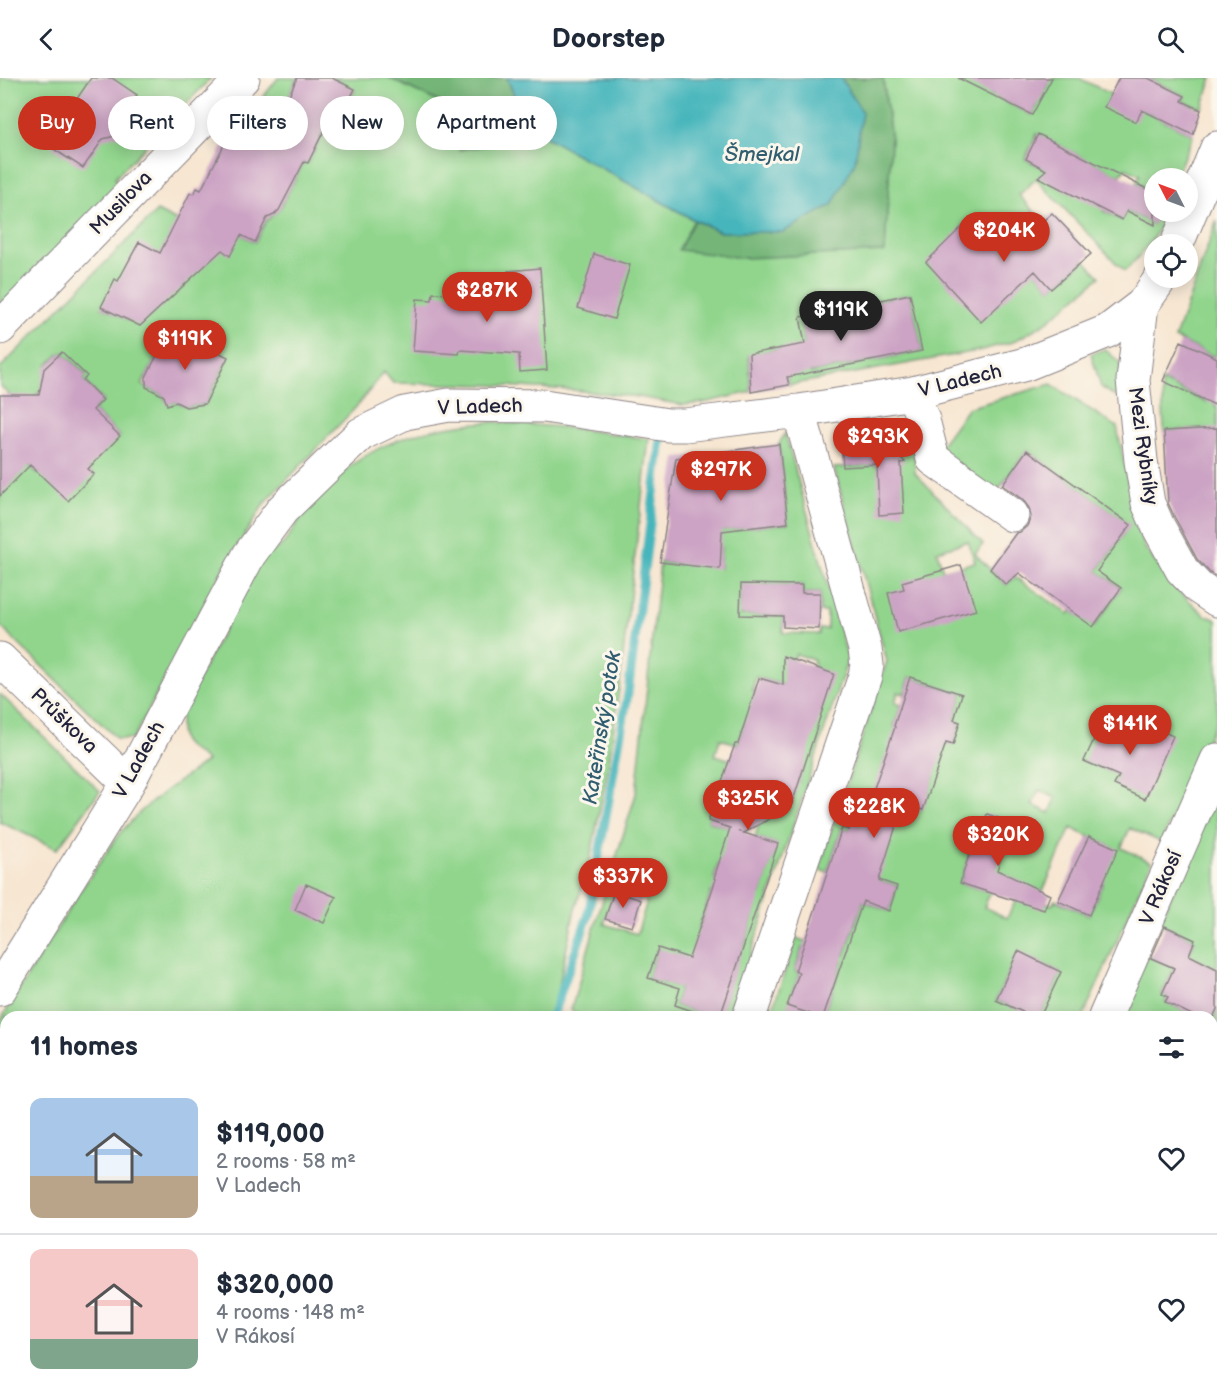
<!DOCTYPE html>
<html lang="en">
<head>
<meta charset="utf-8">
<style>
  :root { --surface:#fff; --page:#f2f2f3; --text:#1f2937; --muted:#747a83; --line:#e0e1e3; --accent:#c8321e }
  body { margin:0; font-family:"Balsamiq Sans",sans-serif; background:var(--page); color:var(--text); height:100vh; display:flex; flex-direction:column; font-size:22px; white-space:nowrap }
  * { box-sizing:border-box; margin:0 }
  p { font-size:20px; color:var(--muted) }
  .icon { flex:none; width:33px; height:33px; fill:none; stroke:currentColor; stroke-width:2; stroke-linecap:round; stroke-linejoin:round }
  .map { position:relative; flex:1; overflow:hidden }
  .side { position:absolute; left:0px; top:933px; width:1218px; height:386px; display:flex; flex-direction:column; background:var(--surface); border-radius:18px 18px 0 0; box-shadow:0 3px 15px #0003 }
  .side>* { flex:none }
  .hud { position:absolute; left:18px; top:18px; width:600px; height:54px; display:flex; gap:12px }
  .needle { width:39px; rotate:312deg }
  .controls { position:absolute; left:1144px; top:90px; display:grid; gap:12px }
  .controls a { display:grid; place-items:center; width:54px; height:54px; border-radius:50%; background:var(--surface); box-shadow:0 3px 15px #0003; font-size:30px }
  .price { position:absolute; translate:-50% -51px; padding:0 14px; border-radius:21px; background:var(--accent); color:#fff; font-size:20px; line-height:39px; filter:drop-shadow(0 2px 3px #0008) }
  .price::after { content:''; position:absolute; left:50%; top:36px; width:18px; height:14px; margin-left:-9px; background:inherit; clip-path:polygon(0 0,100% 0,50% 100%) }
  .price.active { background:#222; color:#fff }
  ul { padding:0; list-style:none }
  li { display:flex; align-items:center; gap:18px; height:150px; padding:0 30px }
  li+li { border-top:2px solid var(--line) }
  li span { display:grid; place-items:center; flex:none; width:168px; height:120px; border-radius:12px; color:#555 }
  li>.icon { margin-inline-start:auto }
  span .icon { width:72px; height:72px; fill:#fffc; stroke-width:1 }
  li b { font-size:26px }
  h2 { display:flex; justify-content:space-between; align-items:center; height:72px; padding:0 30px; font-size:26px }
  .chip { padding:0 21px; border-radius:27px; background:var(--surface); box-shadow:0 3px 15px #0003; font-size:21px; line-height:54px }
  .chip.active { background:var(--accent); color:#fff }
  header { display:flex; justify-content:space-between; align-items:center; height:78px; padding:0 30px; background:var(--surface); font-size:27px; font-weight:600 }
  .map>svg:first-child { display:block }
  .green { fill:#91d58d; stroke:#5a7c64; stroke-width:1.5; fill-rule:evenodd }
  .forest { fill:#74b678; stroke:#4b6c5a; stroke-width:1.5 }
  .water { fill:#46b6bc; stroke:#346c7c; stroke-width:1.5 }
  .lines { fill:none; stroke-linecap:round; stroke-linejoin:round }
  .stream { stroke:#46b6bc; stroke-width:9 }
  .building { fill:#cca3c4 }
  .minor-casing { stroke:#8c8486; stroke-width:35 }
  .minor { stroke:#fff; stroke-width:33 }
  .labels { text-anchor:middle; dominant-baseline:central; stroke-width:6; stroke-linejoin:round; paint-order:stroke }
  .street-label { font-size:20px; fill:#22223b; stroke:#fbf7ec }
  .water-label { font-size:21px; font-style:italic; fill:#305d6f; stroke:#fbf7ec }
</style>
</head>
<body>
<header><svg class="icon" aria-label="back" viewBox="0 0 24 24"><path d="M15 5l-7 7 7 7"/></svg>Doorstep<svg class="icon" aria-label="search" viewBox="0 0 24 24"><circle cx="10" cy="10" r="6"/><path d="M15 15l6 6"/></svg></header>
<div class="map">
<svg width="1217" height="1318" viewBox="0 0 1217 1318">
  <rect width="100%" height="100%" fill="#fbf7ec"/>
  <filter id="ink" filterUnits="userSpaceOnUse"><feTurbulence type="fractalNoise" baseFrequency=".0167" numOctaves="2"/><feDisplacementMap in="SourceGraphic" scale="12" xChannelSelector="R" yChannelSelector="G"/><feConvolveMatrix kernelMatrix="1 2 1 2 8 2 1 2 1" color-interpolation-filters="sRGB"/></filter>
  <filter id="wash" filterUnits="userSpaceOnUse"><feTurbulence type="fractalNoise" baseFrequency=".008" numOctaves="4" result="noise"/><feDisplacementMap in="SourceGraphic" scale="24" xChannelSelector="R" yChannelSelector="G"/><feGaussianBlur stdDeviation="1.35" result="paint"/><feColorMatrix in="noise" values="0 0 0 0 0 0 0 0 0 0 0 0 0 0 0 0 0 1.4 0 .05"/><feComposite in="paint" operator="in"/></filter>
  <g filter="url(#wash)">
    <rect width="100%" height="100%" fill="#f7e6d1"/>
    <path class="green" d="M0 0H211L115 100 121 114 0 231Z
      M278 0H297L283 31 280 30 278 36 262 30 260 23Z
      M332 0H389L470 39 459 72 542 57 694 142 679 171 885 173 891 62 883 0H999L990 16 1032 37 1052 0H1079L1193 57 1175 100H1155V115L1136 105 1140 97 1125 90 1120 98 1037 56 1025 81 1108 123 1103 133 1121 142 1127 133 1153 146 1160 134H1167C1158 157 1143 175 1125 193L1116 185 1036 101 1019 117 1042 142 1054 147 1021 176 1051 211 1085 182 1100 199 1047 244 1013 264 977 273 789 307 781 270 749 277 751 314 703 325 683 327 639 319 572 312 488 307 393 305 384 294 358 327 264 426 226 486 187 558 133 661H117L0 548V358L38 396H93L79 382 120 358 93 332 103 322 83 302 87 297 62 274 47 287 48 289C43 296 42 299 46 307L36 317 20 327 0 308V290L157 133 221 165 228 150 255 164 266 143 279 132 304 84 308 85 332 36 340 40 355 12ZM144 216 130 243 102 229ZM910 216 922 273 810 295 800 239ZM171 250 228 279 205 326 186 329 176 324 172 325 165 322 164 318 142 307Z
      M1149 0H1212L1202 30 1182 23 1185 18Z
      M1217 142V275L1215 279 1175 260Z
      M1105 271 1120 285 1123 308 1116 319 1101 309 1091 276Z
      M1162 303 1206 324 1213 310 1217 326 1215 329 1217 330V374L1205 351 1164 353Z
      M1051 306 1117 349 1137 450 1145 470 1172 507 1205 537 1217 542V640L1161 764 1130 750 1121 770 1152 784 1083 939H1040L1061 894 1018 874 996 922 1034 939H823L842 883 802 870 795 893 799 895 788 928 819 939H770L796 860 845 877 863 823 889 833 897 808 879 802 871 751 852 745 849 752 842 750 827 795 819 791 887 583 834 390 900 385 898 347 913 345 915 395 983 466 975 476 1006 507 1015 499 1069 536 1071 533 1094 549 1121 510 1066 471 1068 468 1099 491 1130 447 1027 372 996 415 937 372 968 330ZM968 463 975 484 943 493 937 473ZM910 599 962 616 954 642 960 645 953 667 894 648 901 627 895 625 898 614 904 616ZM1143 645 1145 720 1115 706 1119 698 1085 683 1136 660ZM934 699 922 732 872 715ZM1039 712 1056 720 1050 735 1032 727ZM1071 750 1114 770 1101 810 1089 837 1055 822 1052 827 1043 823 1042 815ZM970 774 996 782 986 813 960 805ZM1000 794 1024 806 1007 840 984 829Z
      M493 344 561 349 649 361 619 611 608 691 589 787 574 835 553 936 533 939H6V1312H397L398 1318H0V943L79 815 119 756 140 734 165 713 207 683C184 665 177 668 181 635L262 477C268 474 277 472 282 467 288 461 293 451 298 444 305 434 313 425 321 416 365 364 427 347 493 344Z
      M785 355 848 581 730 939H720L658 870 648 900 680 910 675 927 710 939H583L571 932 596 844 636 716 660 484 678 487 685 441 718 453 788 445 779 366ZM707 468 721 469 720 490ZM763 507H802V515H820V534H827V551H820L819 556 783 555V538L740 537 741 516ZM796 576 814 582 813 588 821 635 752 612 756 599 783 607ZM745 645 750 646 799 703 715 677 720 661 738 666ZM741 694 796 713 791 729 778 736 764 731 755 759 777 766 761 816 714 800 718 786 726 788 738 753 708 743 717 717 731 722ZM614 814 647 823 637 856 604 846ZM711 814 756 829 744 868 738 871 699 850Z
      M0 616 100 713 57 771 0 744Z
      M1217 716V891L1189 877 1195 862 1159 845Z
      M1146 877 1174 890 1162 916 1168 919 1165 924 1196 939H1118Z
      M1217 931V1146H1212V942Z"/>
    <path class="forest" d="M389 0H507L517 24 542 57 459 72 470 39Z
      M841 0H883L891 62 885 174 743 180 679 172 694 142 721 154 862 34Z"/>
    <path class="water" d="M507 0H841L862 34 855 84 832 127 783 154H721L694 142 542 57 517 24Z
      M1217 1229V1318H398L397 1313 1212 1312V1230Z"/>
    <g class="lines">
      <path class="stream" d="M554 939 553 936 588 838 628 615 661 361"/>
    </g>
    <g id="blocks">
      <path class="building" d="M91 0H112L137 17 130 27 132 47 127 55 103 61 83 90 52 70 80 29 74 25Z
        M297 0H332L355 11 340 40 332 36 308 85 304 84 279 132 274 137 267 140 255 164 241 157 230 178 222 172 140 248 101 229 115 201 118 203 139 164 160 175 190 115 194 116 197 110 201 112 225 65 239 50 264 63 281 30 283 31Z
        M958 0H1052L1032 37Z
        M1119 0H1148L1185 18 1182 23 1201 32 1193 57 1142 32 1136 44 1104 29Z
        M1038 56 1155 115V147L1127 133 1122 142 1038 99 1046 92 1026 81Z
        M1052 135 1091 176 1051 211 1035 193 981 244 926 184 971 140 1007 174Z
        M594 176 630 187 614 241 578 230Z
        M540 190 547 292 520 294 519 276 460 272 459 276 413 273 417 221 432 222 433 215 510 220 508 193Z
        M910 216 922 273 787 299 789 307 751 314 749 276 805 266 800 239Z
        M171 250 228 279 205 326 186 329 176 324 167 327 164 318 146 309V299Z
        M1181 263 1217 280V328L1163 303Z
        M62 274 87 298 83 302 103 322 93 332 120 358 88 391 94 396 68 423 30 387 0 418V317H39L44 291Z
        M1217 350V499L1211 496 1197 481 1175 440 1168 425 1164 353Z
        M875 353 905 384 901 385 904 435 879 437 877 387 843 389 841 361 875 358Z
        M779 366 788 445 722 453 720 491 660 484 676 380Z
        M1027 372 1131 447 1097 493 1121 510 1093 549 1019 495 1006 507 990 491 1016 455 1020 454 1027 448 1031 439 1029 430 1023 422 1002 407Z
        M961 487 976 532 898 554 888 515 904 511 902 504Z
        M741 506 802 507V515H820L819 551 783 549V538L740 537Z
        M783 578 834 596 791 729 744 755 738 753 778 766 720 939H710L675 927 680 910 648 900 658 870 689 880 716 801 714 800 730 750 708 743 735 666H738L759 600 783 607Z
        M910 599 962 616 954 642 960 644 953 667 946 665 923 732 903 726 879 802 897 808 889 833 863 823 823 939H819L787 928 799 895 795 893 842 750 849 752 851 744 861 748 895 649 894 648Z
        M1102 644 1136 660 1143 644 1173 658 1145 721 1114 707 1119 698 1084 683Z
        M987 736 1013 745 997 792 1050 817 1044 832 960 805 970 774 973 775Z
        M1089 758 1118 771 1089 837 1058 823Z
        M306 806 336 819 324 845 295 832Z
        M614 813 641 822 632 849 605 841Z
        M1165 848 1195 862 1189 877 1217 891V931L1212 942V939H1196L1165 924 1168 919 1162 916 1174 890 1151 880Z
        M1018 873 1061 894 1040 939H1034L996 922Z"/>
    </g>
  </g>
  <g filter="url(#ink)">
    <use href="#blocks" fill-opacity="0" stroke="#8c8486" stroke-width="1.5"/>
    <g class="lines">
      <g class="minor-casing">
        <path id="minor" d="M1177 166 1217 70
          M1142 227 1133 302 1141 383 1148 425 1158 448 1182 492 1199 510 1217 522
          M0 250 243 0
          M913 315 923 342 933 381 1012 437
          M0 581 128 705
          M0 911 128 705 249 477 282 432 328 387 361 356 405 335 449 327 544 328 668 347H685L799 333 913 315 1026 286 1108 253 1142 227 1161 200
          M749 939 865 598 867 587 865 571 799 333
          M1105 939 1217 682
          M1212 1167H1217"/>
      </g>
      <use href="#minor" class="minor"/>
    </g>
  </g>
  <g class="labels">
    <g class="street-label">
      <text transform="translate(121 125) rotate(-46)">Musilova</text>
      <text transform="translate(960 303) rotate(-14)">V Ladech</text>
      <text transform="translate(480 329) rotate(-2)">V Ladech</text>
      <text transform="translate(1143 368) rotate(82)">Mezi Rybníky</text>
      <text transform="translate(64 643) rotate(44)">Průškova</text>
      <text transform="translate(139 682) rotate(-61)">V Ladech</text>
      <text transform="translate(1161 810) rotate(-67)">V Rákosí</text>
    </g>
    <g class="water-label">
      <text x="762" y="76">Šmejkal</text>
      <text transform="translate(602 650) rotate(-81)">Kateřinský potok</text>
    </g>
  </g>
</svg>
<div class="controls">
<a><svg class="needle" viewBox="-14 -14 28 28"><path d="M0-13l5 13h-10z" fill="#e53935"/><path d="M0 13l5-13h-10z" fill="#747a83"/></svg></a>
<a><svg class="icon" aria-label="locate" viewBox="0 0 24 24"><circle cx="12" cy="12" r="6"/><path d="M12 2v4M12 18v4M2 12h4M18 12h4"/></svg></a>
</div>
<b class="price" style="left:1004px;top:185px">$204K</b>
<b class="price" style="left:487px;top:245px">$287K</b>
<b class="price active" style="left:841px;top:264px">$119K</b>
<b class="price" style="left:185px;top:293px">$119K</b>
<b class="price" style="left:878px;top:391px">$293K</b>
<b class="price" style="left:721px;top:424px">$297K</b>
<b class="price" style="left:1130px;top:678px">$141K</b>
<b class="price" style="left:748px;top:753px">$325K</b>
<b class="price" style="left:874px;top:761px">$228K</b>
<b class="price" style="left:998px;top:789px">$320K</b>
<b class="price" style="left:623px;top:831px">$337K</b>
<div class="hud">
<a class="chip active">Buy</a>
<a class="chip">Rent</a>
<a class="chip">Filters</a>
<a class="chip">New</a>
<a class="chip">Apartment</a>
</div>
<section class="side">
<h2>11 homes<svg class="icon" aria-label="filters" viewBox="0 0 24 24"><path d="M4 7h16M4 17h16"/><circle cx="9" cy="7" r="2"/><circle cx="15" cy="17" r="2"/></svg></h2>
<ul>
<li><span style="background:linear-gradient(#a9c7e8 65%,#b9a48a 0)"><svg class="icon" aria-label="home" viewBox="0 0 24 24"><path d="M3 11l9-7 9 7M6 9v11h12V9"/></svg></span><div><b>$119,000</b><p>2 rooms · 58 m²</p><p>V Ladech</p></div><svg class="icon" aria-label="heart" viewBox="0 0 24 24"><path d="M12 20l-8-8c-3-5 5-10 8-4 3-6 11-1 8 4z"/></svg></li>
<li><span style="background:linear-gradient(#f6c9c9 75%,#7fa58c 0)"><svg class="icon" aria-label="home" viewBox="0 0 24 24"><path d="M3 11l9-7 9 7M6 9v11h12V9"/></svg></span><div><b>$320,000</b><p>4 rooms · 148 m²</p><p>V Rákosí</p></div><svg class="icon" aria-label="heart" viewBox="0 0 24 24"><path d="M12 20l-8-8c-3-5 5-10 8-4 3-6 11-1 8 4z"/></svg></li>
</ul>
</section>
</div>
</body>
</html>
